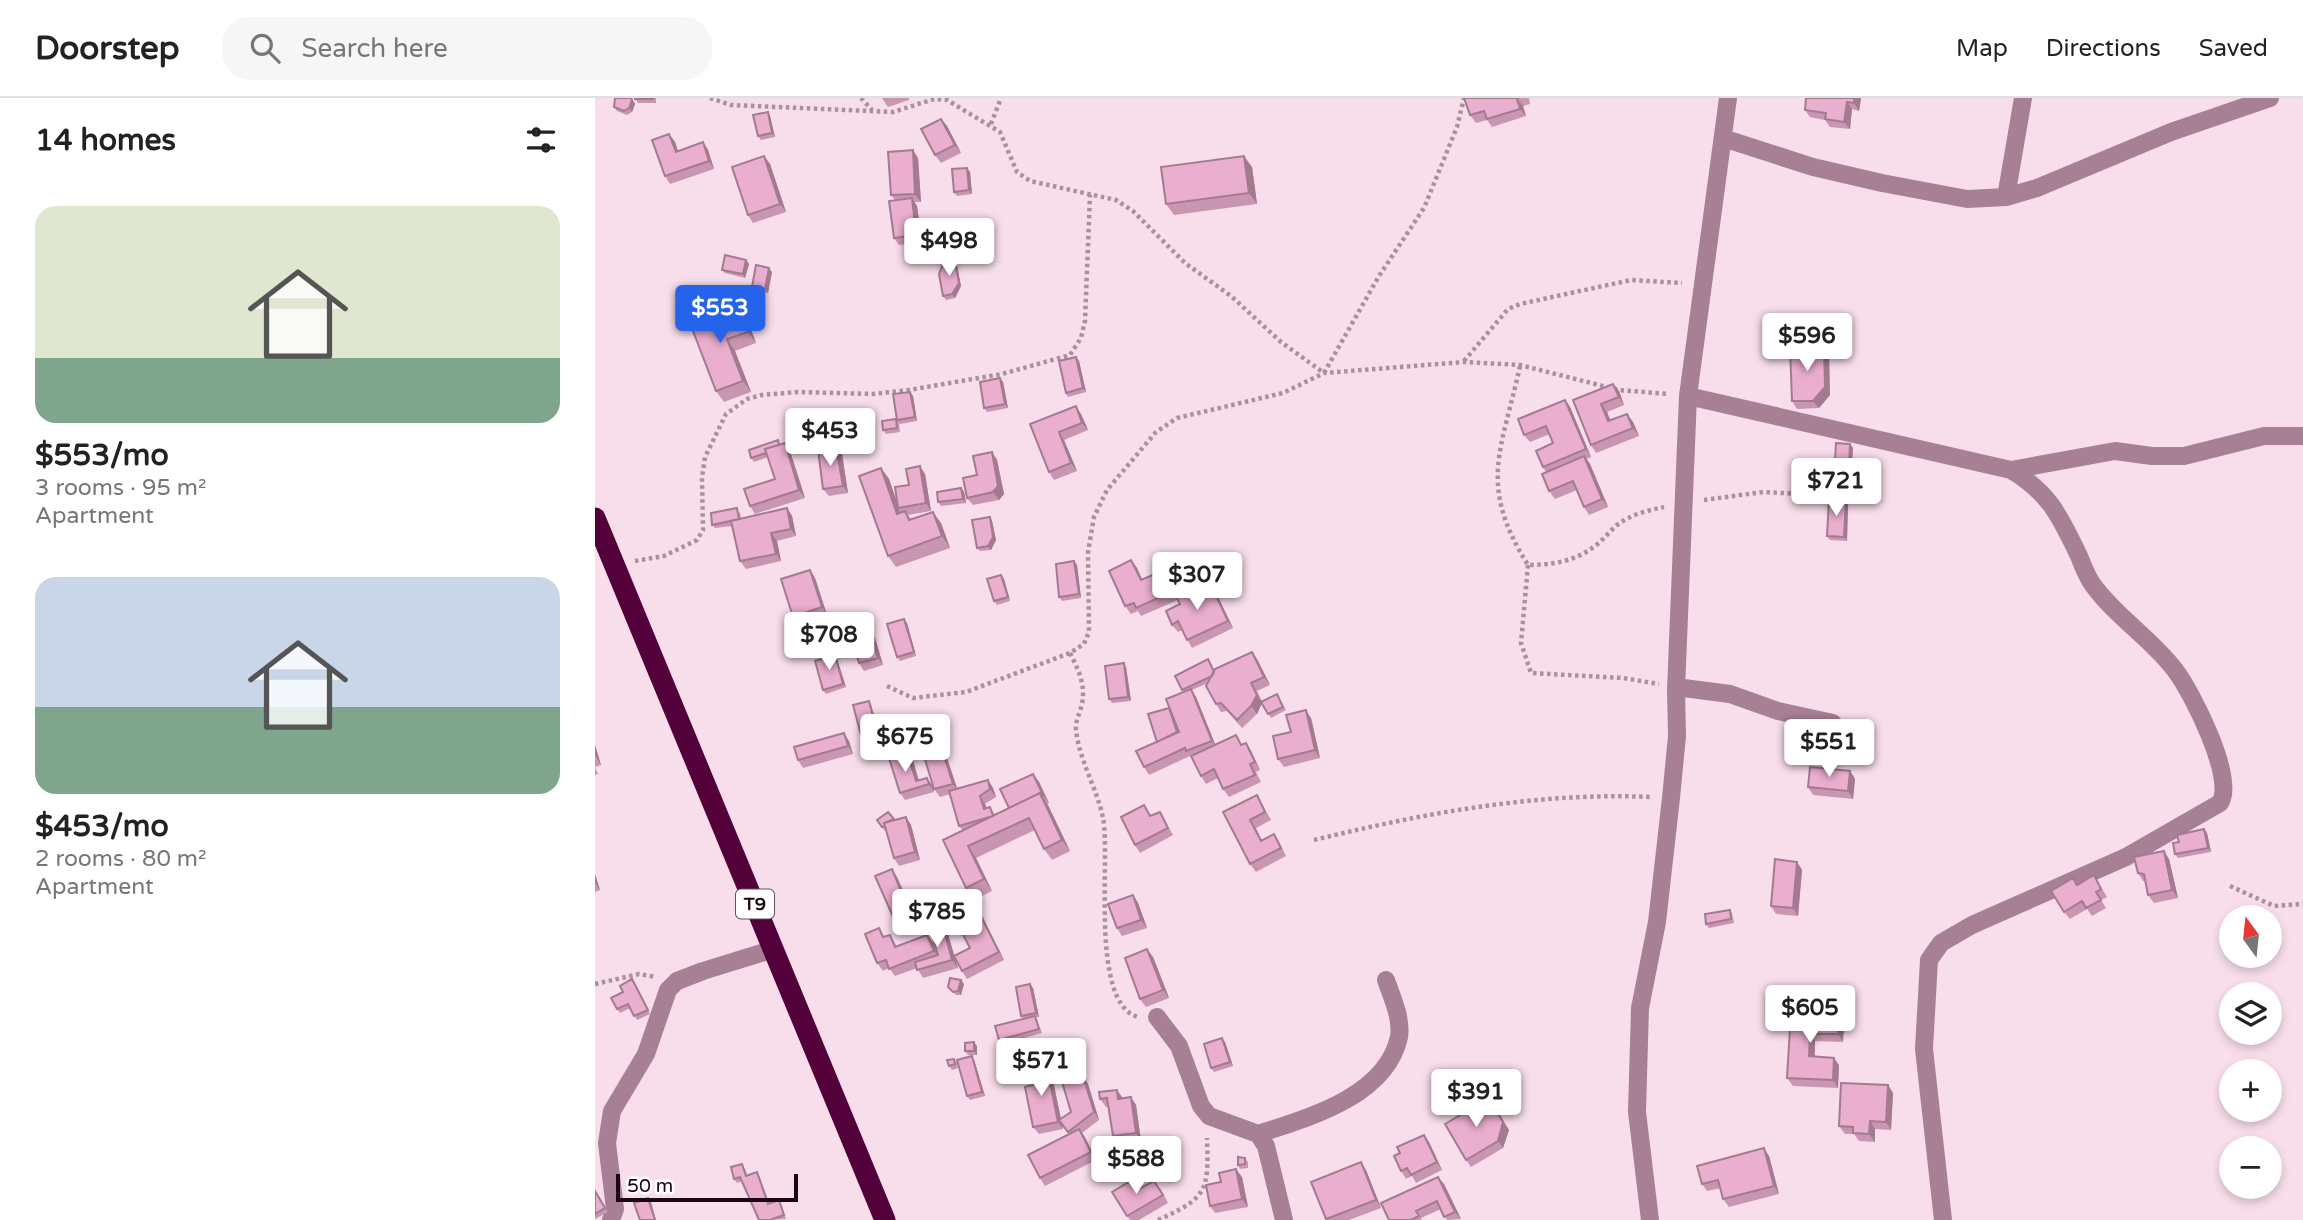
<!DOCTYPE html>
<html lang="en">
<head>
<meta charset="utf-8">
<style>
  :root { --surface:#fff; --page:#f6f6f6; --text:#222; --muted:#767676; --line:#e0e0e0; --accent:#2563eb }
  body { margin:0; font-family:"Varela Round",sans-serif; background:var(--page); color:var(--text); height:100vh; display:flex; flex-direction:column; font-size:26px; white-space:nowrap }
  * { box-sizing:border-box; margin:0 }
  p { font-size:23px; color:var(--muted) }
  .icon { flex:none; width:38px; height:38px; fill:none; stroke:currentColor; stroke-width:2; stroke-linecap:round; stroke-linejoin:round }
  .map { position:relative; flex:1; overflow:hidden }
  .side { display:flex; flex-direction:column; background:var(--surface); width:595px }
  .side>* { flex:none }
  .needle { width:46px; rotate:345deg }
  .fabs { position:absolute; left:1624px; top:807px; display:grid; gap:14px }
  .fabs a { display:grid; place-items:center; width:63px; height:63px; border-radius:50%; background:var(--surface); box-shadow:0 4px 10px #0003; font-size:35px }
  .scale { position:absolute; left:21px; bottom:18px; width:182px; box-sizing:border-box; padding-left:7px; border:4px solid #190611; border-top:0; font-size:19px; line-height:24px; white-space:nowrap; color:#190611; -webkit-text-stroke:5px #fff; paint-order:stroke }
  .price { position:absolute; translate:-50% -60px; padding:0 16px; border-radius:7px; background:#fff; color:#222; font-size:23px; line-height:46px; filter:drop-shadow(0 2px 4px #0008) }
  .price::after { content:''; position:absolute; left:50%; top:42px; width:21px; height:16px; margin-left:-10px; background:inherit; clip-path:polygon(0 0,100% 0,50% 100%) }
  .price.on { background:var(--accent); color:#fff }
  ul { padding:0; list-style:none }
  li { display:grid; align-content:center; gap:14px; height:371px; padding:0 35px }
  li span { display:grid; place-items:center; height:217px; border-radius:21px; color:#555 }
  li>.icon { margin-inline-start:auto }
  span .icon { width:126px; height:126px; fill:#fffc; stroke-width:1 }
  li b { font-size:30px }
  h2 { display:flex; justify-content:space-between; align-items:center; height:84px; padding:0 35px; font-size:30px }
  header { display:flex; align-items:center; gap:42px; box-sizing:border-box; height:98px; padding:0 35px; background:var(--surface); border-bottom:2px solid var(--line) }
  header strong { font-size:33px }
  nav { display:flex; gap:38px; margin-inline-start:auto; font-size:24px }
  .search { width:490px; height:63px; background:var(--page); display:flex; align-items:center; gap:18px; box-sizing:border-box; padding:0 24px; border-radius:28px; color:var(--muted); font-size:26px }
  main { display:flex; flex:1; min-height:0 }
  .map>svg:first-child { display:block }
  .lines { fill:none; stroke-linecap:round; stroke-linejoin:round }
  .path { stroke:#a8919d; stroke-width:4.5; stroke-dasharray:3.5 3.5; stroke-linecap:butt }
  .street { stroke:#a78095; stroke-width:18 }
  .highway { stroke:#54013b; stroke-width:21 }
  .wall { fill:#c996b1 }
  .shaded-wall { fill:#a47a90 }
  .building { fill:#eaaece; stroke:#a47a90; stroke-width:2 }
  .labels { text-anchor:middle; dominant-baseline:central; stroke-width:7; stroke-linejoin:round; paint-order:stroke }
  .shield { fill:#fff; stroke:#5e5158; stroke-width:2 }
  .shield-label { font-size:18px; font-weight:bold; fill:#190611 }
</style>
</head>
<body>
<header>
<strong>Doorstep</strong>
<div class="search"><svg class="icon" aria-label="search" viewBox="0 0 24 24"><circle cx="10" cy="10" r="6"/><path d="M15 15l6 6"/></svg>Search here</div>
<nav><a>Map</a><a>Directions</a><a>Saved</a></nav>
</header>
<main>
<section class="side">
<h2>14 homes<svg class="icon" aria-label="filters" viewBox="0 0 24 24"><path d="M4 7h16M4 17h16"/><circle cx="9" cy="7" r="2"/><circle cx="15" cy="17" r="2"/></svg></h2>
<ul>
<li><span style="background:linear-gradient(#dfe7d0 70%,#7fa58c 0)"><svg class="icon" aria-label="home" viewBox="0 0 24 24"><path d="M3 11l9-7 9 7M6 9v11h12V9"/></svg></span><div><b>$553/mo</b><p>3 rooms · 95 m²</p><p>Apartment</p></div></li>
<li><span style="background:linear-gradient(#c9d6e8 60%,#7fa58c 0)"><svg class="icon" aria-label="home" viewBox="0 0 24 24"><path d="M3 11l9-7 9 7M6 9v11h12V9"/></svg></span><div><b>$453/mo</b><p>2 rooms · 80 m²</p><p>Apartment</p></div></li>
</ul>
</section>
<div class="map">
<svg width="1708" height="1122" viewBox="0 0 1708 1122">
  <rect width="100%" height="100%" fill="#f8deeb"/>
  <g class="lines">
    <path class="path" d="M115 0 136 7 298 14 339 1 352 2 405 34 422 74 435 83 521 102 538 113 590 165 636 198 686 244 729 275 784 178 829 110 862 29 869 0
      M266 0 277 12
      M396 26 406 0
      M869 263 913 211 925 206 1036 182 1087 185
      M925 268C907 352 882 386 933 467 957 467 981 463 1000 448 1010 441 1017 429 1028 423 1041 415 1055 412 1069 409
      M1109 402 1168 394 1226 397
      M40 463 69 458 102 442 108 432 107 380 110 359 131 316 152 301 167 297 203 294 278 296 314 292 407 276 475 257 486 240 490 223 495 97
      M933 467 926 545 936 575 1028 580 1064 586
      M475 555C483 571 491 587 487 606 485 615 480 623 481 632 484 662 502 690 508 720 516 760 494 905 543 919
      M292 588 318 600 371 594 475 555 489 546 494 534 493 454 499 419 512 392 561 334 582 320 688 295 729 275 869 264 925 267 1024 292 1074 296
      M719 742C830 715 942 694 1057 699
      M1635 788 1679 808 1708 806
      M0 886 44 876 61 879
      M563 1122C612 1100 614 1093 612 1040"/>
    <path class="street" d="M1128 40 1218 69 1287 85 1372 101 1411 99 1442 90 1576 34 1675 0
      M1411 99 1428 0
      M1093 298 1416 372 1520 353 1557 358H1589L1669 338H1708
      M1081 589 1135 596 1183 613 1238 625
      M562 919 584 948 606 1008 614 1018 663 1036 671 1048 689 1122
      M663 1036C712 1020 791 999 804 939 807 921 797 899 791 882
      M16 1122 20 1111 12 1045 17 1013 51 956 73 892 82 883 108 873 179 851
      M1055 1122 1042 1014 1045 910 1062 824 1076 700 1082 638 1081 592 1093 298 1133 0
      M1348 1122 1329 951 1334 862 1346 845 1377 827 1531 759 1625 705C1641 681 1597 594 1580 572 1557 541 1521 519 1498 487 1492 479 1488 468 1484 458 1465 419 1455 395 1416 372"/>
    <path class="highway" d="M0 420 290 1122"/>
  </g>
  <path class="wall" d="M20 0H37L40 6 37 14 32 17 22 13 19 9Z
    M40 0H61V5H43Z
    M287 0H314V2L293 9Z
    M869 0H934L935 6 928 8 931 18 897 29 892 22 881 25 875 17Z
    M1266 0 1264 13 1257 11 1255 31 1235 29 1230 22 1215 19 1210 12Z
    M173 14 175 18 180 39 166 42 163 38Z
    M346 21 352 28 366 55 346 65 340 57Z
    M74 36 80 44 83 53 108 44 113 52 119 71 75 86 70 78Z
    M169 58 175 66 191 114 158 125 153 117Z
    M323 60 326 104H319L322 108 327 144 304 147 299 140 300 102 296 97Z
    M657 69 662 106 579 117 571 106Z
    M372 70 375 74 377 96 362 98 359 94Z
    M353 123 356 127 358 144 346 146 343 142Z
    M151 162 154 166 150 180 130 175 127 172Z
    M360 164 362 168 366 188 360 200 351 202 348 198Z
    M177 174 173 195 160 193 157 189Z
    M151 218 161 245 140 253 156 294 129 304 121 293 95 225Z
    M1234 256 1235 297 1224 310 1202 311 1197 303Z
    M481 259 484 263 491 294 473 299 471 295Z
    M408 284 413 310 392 314 389 310Z
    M1018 286 1024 293 1029 307 1012 314 1015 323 1032 316 1038 324 1044 338 1001 355 996 347 978 302Z
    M315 294 318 298 322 323 305 326 302 322Z
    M970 302 975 309 996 359 992 361 995 366 1013 409 994 417 989 409 982 392 960 401 954 393 951 374 948 369 958 345 955 336 935 344 929 337Z
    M486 316 493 332 469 342 482 373 459 382 454 374 435 326Z
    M301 321 304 325 305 334 291 336 288 332Z
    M190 345 195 353 210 400 160 416 155 408 180 381 173 359 159 364 156 360Z
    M1255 346 1258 350 1255 393H1248L1245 389 1246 383 1241 382 1239 379Z
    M397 354 402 362 409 396 404 402 378 407 372 400 382 377Z
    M247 356 253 395 234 398 228 391Z
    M286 370 294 381 302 405 314 387 330 376 336 413 313 417 316 421 346 425 355 450 301 469 293 458Z
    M366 390 369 394 371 405 346 408 343 404Z
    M1253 406 1252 443 1235 442 1232 438Z
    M192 410 197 418 201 438 182 443 186 463 151 471 145 463 137 428 120 430 117 427 145 414 146 421Z
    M395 419 397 423 401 442 396 452 385 453 382 450Z
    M536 462 542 470 547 482 577 479 585 496 609 495 623 499 638 530 597 550 587 532 583 534 577 527 585 506 583 502 546 518 543 513 536 516 530 508Z
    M482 467 486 500 467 503 464 499Z
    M215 472 220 480 232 517 203 526 198 519Z
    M406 477 409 481 415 503 402 507 399 503Z
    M312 525 321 558 305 563 302 559Z
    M277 530 288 567 269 573 264 565Z
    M242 561 251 589 231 596 228 592Z
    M662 561 675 587 662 593 667 603 682 596 691 612 676 620 667 605 662 616 647 630 632 613 626 614 621 606 613 585 597 592 601 599 620 646 647 647 651 645 656 653 665 672 661 674 666 684 634 699 628 691 623 680 611 686 606 678 598 660 595 658 554 677 549 669 562 644 574 610 589 594 580 578 616 565 619 573Z
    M531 569 536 603 517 605 514 601Z
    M276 607 285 637 269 641 266 637Z
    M716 620 725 660 689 669 683 661 696 634Z
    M254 643 258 656 208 670 203 662Z
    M333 645 336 652 351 657 362 691 393 682 398 690 401 699 390 706 392 710 395 709 400 717 414 710 438 676 444 684 454 705 452 706 475 753 457 762 449 751 440 732 381 760 397 793 379 802 371 790 368 733 364 728 355 696 345 699 339 691 329 659 317 662 324 682 332 680 337 687 339 694 310 702 305 695 311 655Z
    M0 647 6 667 0 669 3 676 0 677Z
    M1255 673 1260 681 1258 701 1218 697 1213 689Z
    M662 697 676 722 661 730 667 742 679 736 684 744 691 758 661 774 655 766 628 714Z
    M565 714 578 737 545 755 540 747 556 718Z
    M311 719 316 727 325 762 304 768 299 760 291 733H290L282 722H300Z
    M1609 731 1612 735 1616 754 1583 760 1580 756 1584 744Z
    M1574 761 1583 800 1559 805 1553 797 1550 783H1548L1543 775Z
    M1202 764 1207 772 1203 818 1181 816 1176 808Z
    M0 776 5 792 0 794Z
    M1499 777 1512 799 1506 802 1511 810 1497 818 1492 811 1475 821 1469 814 1478 780 1483 786Z
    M302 779 321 822 304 829 299 821Z
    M538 797 543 805 552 830 527 838 522 830Z
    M382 808 409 862 372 881 367 873 375 850Z
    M1135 812 1137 815 1139 825 1114 830 1111 826Z
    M347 825 352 833 363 870 328 880 322 870 300 878 294 870 288 873 282 865 290 839 295 837 302 849 338 844 343 857Z
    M558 859 574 900 551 909 545 901Z
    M366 882 369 886 366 897H361L353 889Z
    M40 885 55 916 42 922 35 910 25 915 22 911 28 894Z
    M438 890 444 919H441L447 935 407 946 404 942 428 921 426 918Z
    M1196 913 1244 915 1249 923 1248 944 1220 943V959L1244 967 1243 990 1198 988 1192 980Z
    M630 944 638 968 619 974 616 970Z
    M382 948V957H373L370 953Z
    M359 961 362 965 363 970 357 972 354 968Z
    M379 962 390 998 375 1002 372 998Z
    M451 965 456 973 466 1021 476 1014 488 978 493 986 504 1022 487 1035 501 1062 450 1088 445 1080 474 1036 467 1027 468 1031 444 1036 438 1029 441 986Z
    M1293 987 1298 995 1296 1032 1280 1031V1044L1264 1043 1259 1036H1250L1244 1028Z
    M527 999 541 1007 546 1043 523 1046 518 1038 514 1009H511L505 1001Z
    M894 1000 914 1032 908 1050 876 1069 871 1062Z
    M834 1044 847 1072 821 1085 817 1078 811 1081 806 1073Z
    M1174 1058 1184 1096 1134 1109 1128 1101 1126 1090 1112 1093 1107 1086Z
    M650 1060 653 1064V1070L645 1071 643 1067Z
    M150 1070 152 1077 162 1074 164 1078 174 1105 184 1102 186 1106 191 1121 164 1122 147 1083 142 1085 139 1081Z
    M771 1072 786 1110 754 1122H732L716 1084Z
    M647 1079 653 1109 620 1115 615 1108Z
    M849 1086 866 1121 852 1122 846 1111 826 1120 827 1122H794Z
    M565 1090 573 1105 544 1122H535L517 1094Z
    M0 1092 13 1114 0 1121Z"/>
  <path class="shaded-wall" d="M36 0 40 6 37 14 34 10Z
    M1259 0H1266L1264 13 1259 5Z
    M922 1 928 8 931 18 925 11Z
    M1252 4 1257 11 1255 31 1249 24Z
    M173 14 175 18 180 39 177 35Z
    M346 21 352 28 366 55 360 47Z
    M74 36 80 44 86 62 81 54Z
    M108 44 113 52 119 71 114 63Z
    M318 52 323 60 326 104 320 96Z
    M169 58 175 66 191 114 185 106Z
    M649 58 657 69 662 106 654 95Z
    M372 70 375 74 377 96 374 92Z
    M317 100 322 108 327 144 321 137Z
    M353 123 356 127 358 144 355 140Z
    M151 162 154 166 150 180 148 176Z
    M360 164 362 168 366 188 360 200 357 196Z
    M174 170 177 174 173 195 170 191Z
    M143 207 151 218 161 245 153 234Z
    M132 241 140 253 156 294 148 283Z
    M1229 249 1234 256 1235 297 1224 310 1218 303Z
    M481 259 484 263 491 294 488 290Z
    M405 280 408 284 413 310 410 306Z
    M1018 286 1024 293 1029 307 1024 299Z
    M315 294 318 298 322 323 320 319Z
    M970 302 975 309 996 359 991 351Z
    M1006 306 1012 314 1019 331 1013 323Z
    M481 308 486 316 493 332 487 325Z
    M1032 316 1038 324 1044 338 1038 330Z
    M464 334 469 342 482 373 476 365Z
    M190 345 195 353 210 400 204 392Z
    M1255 346 1258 350 1255 393 1253 389Z
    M241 349 247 356 253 395 248 388Z
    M397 354 402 362 409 396 404 402 398 394Z
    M989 358 995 366 1013 409 1007 401Z
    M325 368 330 376 336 413 331 405Z
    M286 370 294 381 304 410H303L310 427 302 416Z
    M366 390 369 394 371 405 368 401Z
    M1251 402 1253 406 1252 443 1249 439Z
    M192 410 197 418 201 438 196 431Z
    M338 414 346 425 355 450 347 438Z
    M395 419 397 423 401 442 396 452 393 448Z
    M176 435 182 443 186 463 181 456Z
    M536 462 542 470 551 490 546 482Z
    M479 463 482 467 486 500 484 496Z
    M572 471 577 479 587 500 581 492Z
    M215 472 220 480 232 517 227 509Z
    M406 477 409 481 415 503 413 499Z
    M618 491 623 499 638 530 633 523Z
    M309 521 312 525 321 558 319 554Z
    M272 522 277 530 288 567 283 560Z
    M657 554 662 561 675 587 669 579Z
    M240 557 242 561 251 589 248 586Z
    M529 565 531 569 536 603 533 599Z
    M656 585 667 605 662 616 656 608Z
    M596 591 601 599 622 651 617 643Z
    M274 603 276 607 285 637 282 633Z
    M711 612 716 620 725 660 720 652Z
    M249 635 254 643 258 656 253 648Z
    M651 645 656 653 665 672 660 664Z
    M0 647 6 667 0 657Z
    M346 649 351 657 363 693 358 686Z
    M312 654 318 662 326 691 321 683Z
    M1255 673 1260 681 1258 701 1253 693Z
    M438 676 444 684 454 705 448 697Z
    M332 680 337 687 339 694 334 686Z
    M393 682 398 690 401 699 395 691Z
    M445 695 453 707 475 753 467 742Z
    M385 698 390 706 394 719 389 711Z
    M311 719 316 727 325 762 320 754Z
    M1609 731 1612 735 1616 754 1613 750Z
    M373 748 381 760 397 793 389 781Z
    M1569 753 1574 761 1583 800 1577 792Z
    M1202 764 1207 772 1203 818 1198 810Z
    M297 771 302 779 321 822 315 815Z
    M0 776 5 792 0 785Z
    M538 797 543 805 552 830 546 822Z
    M377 801 382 808 409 862 404 854Z
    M347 825 352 833 363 870 357 862Z
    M332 837 338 844 344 861 339 853Z
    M552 851 558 859 574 900 568 892Z
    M366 882 369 886 366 897 363 893Z
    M435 886 438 890 444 919 441 915Z
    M1244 915 1249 923 1248 944 1243 936Z
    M1215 936 1220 943 1219 966 1214 958Z
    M627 940 630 944 638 968 635 964Z
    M379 944 382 948V957L379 953Z
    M377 958 379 962 390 998 387 994Z
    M1239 960 1244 967 1243 990 1238 982Z
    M451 965 456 973 468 1031 463 1024Z
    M488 978 493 986 504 1022 499 1014Z
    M1293 987 1298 995 1296 1032 1291 1024Z
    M522 992 527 999 528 1009 523 1001Z
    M536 999 541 1007 546 1043 541 1035Z
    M894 1000 914 1032 908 1050 903 1043Z
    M1275 1023 1280 1031V1044L1274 1036Z
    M484 1031 490 1039 501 1062 496 1054Z
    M829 1037 834 1044 847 1072 842 1064Z
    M1169 1050 1174 1058 1184 1096 1179 1088Z
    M766 1064 771 1072 786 1110 781 1102Z
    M641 1071 647 1079 653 1109 647 1101Z
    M162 1074 164 1078 176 1110 173 1106Z
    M843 1079 849 1086 866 1121 860 1114Z
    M53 1100 56 1104 61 1122H60Z"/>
  <path class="building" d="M20 0H36L37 2 34 10 29 13 19 9Z
    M40 0H58V1H40Z
    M869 0H924L922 1 925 11 892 21 889 13 875 17Z
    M1211 0H1259V5L1252 4 1249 24 1230 21 1231 15 1210 12Z
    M173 14 177 35 163 38 158 17Z
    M346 21 360 47 340 57 326 31Z
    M74 36 81 54 108 44 114 63 70 78 57 42Z
    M318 52 320 96 296 97 293 54Z
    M169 58 185 106 153 117 137 69Z
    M649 58 654 95 571 106 566 69Z
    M372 70 374 92 359 94 357 71Z
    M317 100 321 137 299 140 294 103Z
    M353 123 355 140 343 142 341 125Z
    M130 157 151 162 148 176 127 172Z
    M360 164 364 185 357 196 348 198 344 176 348 166Z
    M161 167 174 170 170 191 157 189Z
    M143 207 153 234 132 241 148 283 121 293 95 225Z
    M1229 249 1230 289 1218 303H1197L1195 250Z
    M481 259 488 290 471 295 464 263Z
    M405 280 410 306 389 310 385 284Z
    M1018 286 1024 299 1006 306 1013 323 1032 316 1038 330 996 347 978 302Z
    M315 294 320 319 302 322 298 296Z
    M970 302 991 351 948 369 941 353 958 345 951 328 929 337 923 321Z
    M481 308 487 325 464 334 476 365 454 374 435 326Z
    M301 321 302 330 288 332 287 323Z
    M183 342 184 347 170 351 171 355 156 360 154 352Z
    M190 345 204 392 155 408 149 391 180 381 170 351Z
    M1241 345 1255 346 1253 389H1245L1246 379H1239Z
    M241 349 248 388 228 391 223 351Z
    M397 354 403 388 398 394 372 400 368 380 382 377 378 358Z
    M989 358 1007 401 989 409 978 383 954 393 947 376Z
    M325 368 331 405 303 410 300 389 314 387 311 371Z
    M286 370 302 416 310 413 314 422 338 414 347 438 293 458 264 378Z
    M366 390 368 401 343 404 342 394Z
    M1234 401 1251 402 1249 439 1232 438Z
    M142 410 144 421 117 427 116 415Z
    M192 410 196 431 176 435 181 456 145 463 136 423Z
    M395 419 398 439 393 448 382 450 377 422Z
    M536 462 546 482 572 471 581 492 541 510 539 505 530 508 514 473Z
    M479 463 484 496 464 499 461 466Z
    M215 472 227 509 198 519 186 481Z
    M406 477 413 499 399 503 392 481Z
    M604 487 608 496 618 491 633 523 592 542 583 523 577 527 571 513 585 506 581 498Z
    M309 521 319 554 302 559 292 526Z
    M272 522 283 560 264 565 253 527Z
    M657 554 669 579 656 585 662 597 656 608 642 622 626 605 621 606 611 588 620 571Z
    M240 557 248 586 228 592 220 563Z
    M613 561 619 574 617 578 587 592 580 578Z
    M529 565 533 599 514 601 510 568Z
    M596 591 617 643 591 653 590 650 549 669 541 653 584 634 571 601Z
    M682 596 688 609 673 616 666 604Z
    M274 603 282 633 266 637 258 607Z
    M574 610 582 634 562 644 553 616Z
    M711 612 720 652 683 661 678 638 696 634 691 617Z
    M249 635 253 648 203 662 199 649Z
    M641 637 646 647 651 645 660 664 655 666 660 677 628 691 619 671 606 678 596 658Z
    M333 645 335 652 315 658 312 654 311 655 310 652Z
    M346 649 358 686 339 691 328 655Z
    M312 654 321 683 332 680 334 686 305 695 294 660Z
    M1215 669 1255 673 1253 693 1213 689Z
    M438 676 448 697 446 698 445 695 414 710 405 691Z
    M393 682 395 691 385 698 389 711 395 709 398 718 364 728 354 693Z
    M445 695 467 742 449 751 434 720 373 748 389 781 371 790 348 742Z
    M662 697 670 714 655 722 666 743 679 736 686 750 655 766 628 714Z
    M549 707 555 718 565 714 573 730 540 747 526 719Z
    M293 714 299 721 289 725 290 728 287 729 282 722Z
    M311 719 320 754 299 760 289 725Z
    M1609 731 1613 750 1580 756 1578 745 1584 744 1582 737Z
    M1569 753 1577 792 1553 797 1549 776 1543 775 1539 759Z
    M1180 761 1202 764 1198 810 1176 808Z
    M297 771 315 815 299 821 280 778Z
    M1499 777 1506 791 1501 794 1506 802 1491 810 1487 803 1469 814 1456 793 1478 780 1482 787Z
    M538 797 546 822 522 830 513 806Z
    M377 801 404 854 367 873 359 858 375 850 355 811Z
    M1135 812 1136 821 1111 826 1110 816Z
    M347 825 357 862 322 872 320 864 343 857 335 829Z
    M284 830 288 839 295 837 300 849 332 837 339 853 294 871 291 862 282 865 270 836Z
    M552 851 568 892 545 901 530 860Z
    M355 880 366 882 363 893 358 894 353 889Z
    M37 881 53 912 39 918 33 906 22 911 16 900 28 894 25 888Z
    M435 886 441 915 426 918 421 889Z
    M1196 913 1244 915 1243 936H1215L1214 958 1239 960 1238 982 1192 980Z
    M440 918 444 931 404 942 400 928Z
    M627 940 635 964 616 970 609 946Z
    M379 944V953H370V945Z
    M377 958 387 994 372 998 362 962Z
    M359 961 360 966 354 968 352 962Z
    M451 965 463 1024 438 1029 430 989 441 986 437 968Z
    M488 978 499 1014 473 1034 464 1022 476 1014 467 984Z
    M1246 985 1293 987 1291 1024 1275 1023 1274 1036 1258 1035V1029L1244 1028Z
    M522 992 523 1001 536 999 541 1035 518 1038 512 1000 505 1001 504 994Z
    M894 1000 908 1024 903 1043 871 1062 850 1026Z
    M484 1031 496 1054 445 1080 433 1057Z
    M829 1037 842 1064 816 1077 812 1070 806 1073 799 1058 805 1055 802 1049Z
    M1169 1050 1179 1088 1128 1101 1123 1082 1107 1086 1102 1068Z
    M643 1059 650 1060V1066L643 1067Z
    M766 1064 781 1102 731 1121 716 1084Z
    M147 1066 151 1078 162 1074 173 1106 184 1102 189 1117 175 1122H164L145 1079 139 1081 136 1069Z
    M641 1071 647 1101 615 1108 611 1087 626 1084 624 1075Z
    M843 1079 860 1114 849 1119 842 1103 821 1113 824 1118 816 1122H794L786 1105Z
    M537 1082 542 1092 559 1083 568 1097 532 1118 517 1094Z
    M0 1093 10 1110 0 1116Z
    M53 1100 60 1122H45L39 1105Z"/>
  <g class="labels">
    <rect class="shield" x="141" y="791.5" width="38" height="29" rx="5"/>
    <g class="shield-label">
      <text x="160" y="806">T9</text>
    </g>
  </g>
</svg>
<div class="fabs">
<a><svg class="needle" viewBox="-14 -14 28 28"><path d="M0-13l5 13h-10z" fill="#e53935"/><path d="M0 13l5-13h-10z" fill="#767676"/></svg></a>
<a><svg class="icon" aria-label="layers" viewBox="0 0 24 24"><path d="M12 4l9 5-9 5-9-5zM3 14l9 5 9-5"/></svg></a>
<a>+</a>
<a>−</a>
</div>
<div class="scale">50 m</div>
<b class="price" style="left:354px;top:180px">$498</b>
<b class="price on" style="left:125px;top:247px">$553</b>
<b class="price" style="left:1212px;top:275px">$596</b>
<b class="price" style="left:235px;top:370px">$453</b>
<b class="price" style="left:1241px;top:420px">$721</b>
<b class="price" style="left:602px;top:514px">$307</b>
<b class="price" style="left:234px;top:574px">$708</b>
<b class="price" style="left:310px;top:676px">$675</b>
<b class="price" style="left:1234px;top:681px">$551</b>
<b class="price" style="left:342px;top:851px">$785</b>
<b class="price" style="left:1215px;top:947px">$605</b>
<b class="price" style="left:446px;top:1000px">$571</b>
<b class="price" style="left:881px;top:1031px">$391</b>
<b class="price" style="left:541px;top:1098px">$588</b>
</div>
</main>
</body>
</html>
